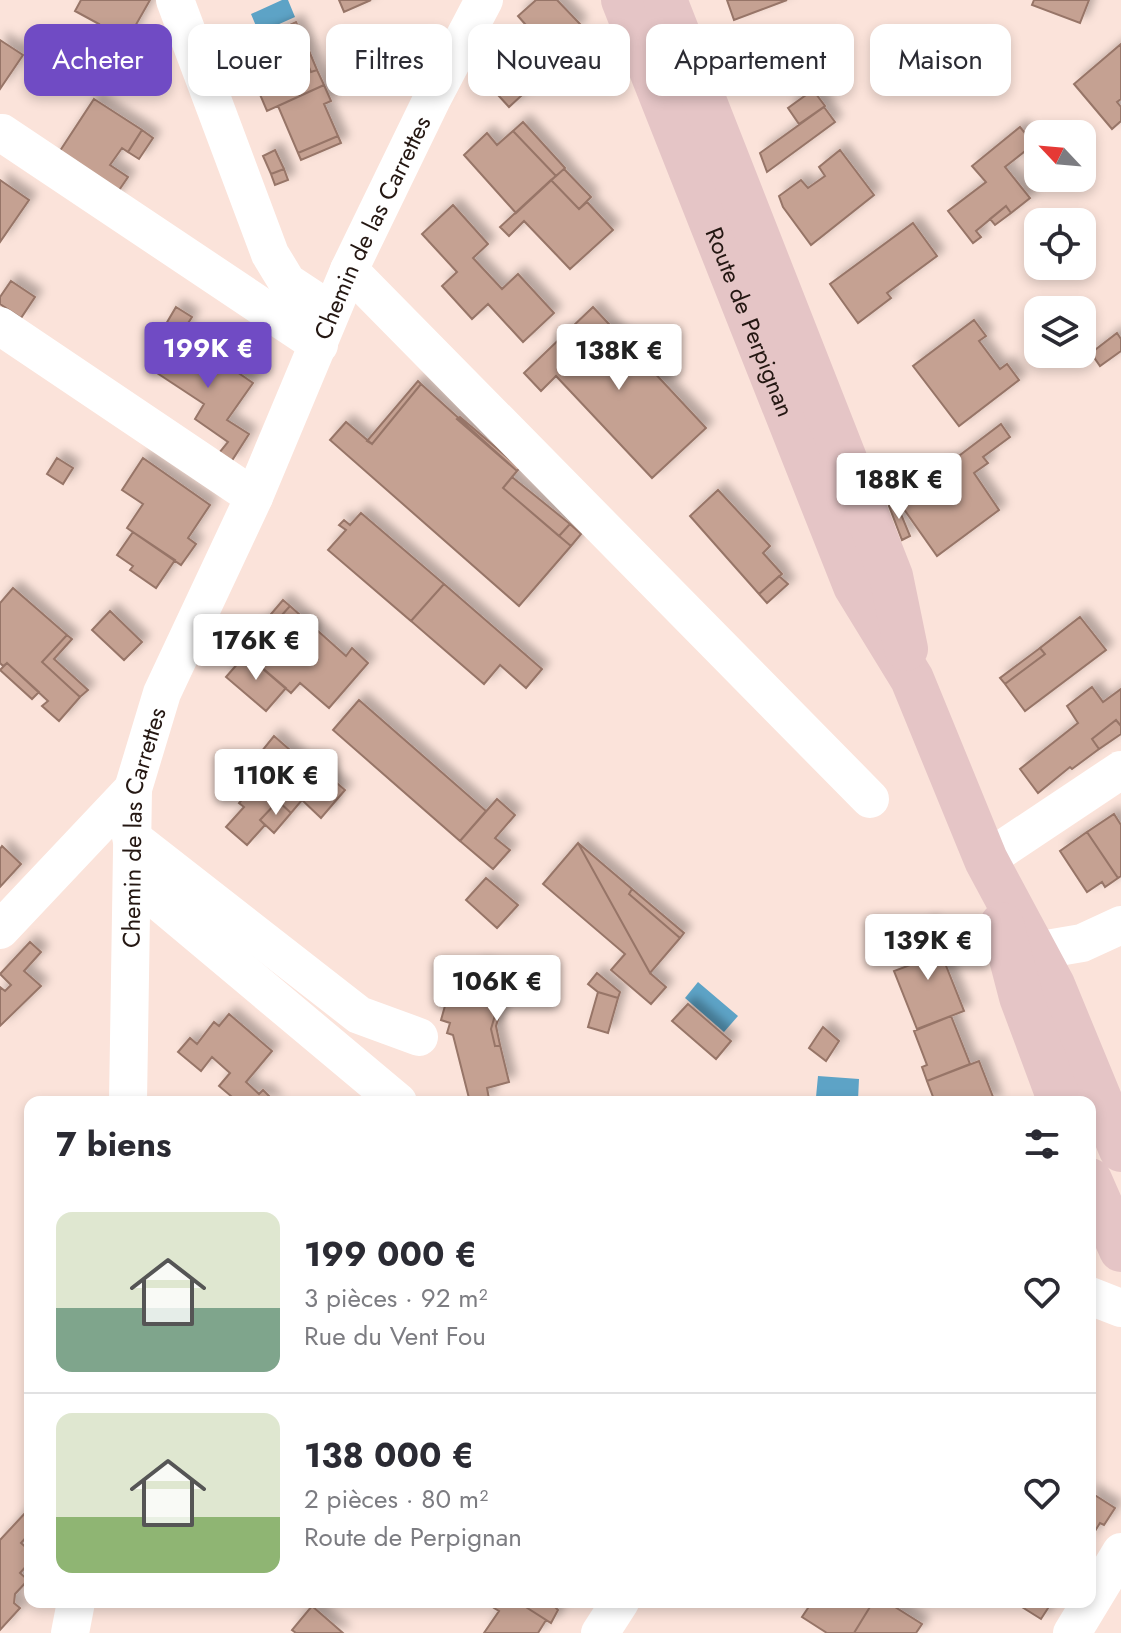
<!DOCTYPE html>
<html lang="fr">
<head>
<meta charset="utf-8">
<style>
  :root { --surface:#fff; --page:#f7f7f7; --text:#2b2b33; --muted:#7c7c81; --line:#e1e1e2; --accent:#704bc4 }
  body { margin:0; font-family:Jost,sans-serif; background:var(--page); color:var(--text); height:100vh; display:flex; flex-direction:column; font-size:30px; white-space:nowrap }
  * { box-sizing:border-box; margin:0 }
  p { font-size:26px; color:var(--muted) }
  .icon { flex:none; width:44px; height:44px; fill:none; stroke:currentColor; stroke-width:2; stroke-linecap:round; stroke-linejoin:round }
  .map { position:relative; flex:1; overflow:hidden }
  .drawer { position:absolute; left:24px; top:1096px; width:1072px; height:512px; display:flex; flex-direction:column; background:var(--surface); border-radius:16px; box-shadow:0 4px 12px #0003 }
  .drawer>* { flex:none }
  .guide { position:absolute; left:24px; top:24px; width:1074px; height:72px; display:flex; gap:16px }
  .needle { width:52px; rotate:296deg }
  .tools { position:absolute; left:1024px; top:120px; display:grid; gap:16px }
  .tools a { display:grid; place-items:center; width:72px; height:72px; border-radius:16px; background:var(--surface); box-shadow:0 4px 12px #0003; font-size:40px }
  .price { position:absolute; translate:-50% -68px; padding:0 18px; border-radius:8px; background:#fff; color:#222; font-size:26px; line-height:52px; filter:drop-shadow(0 2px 4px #0008) }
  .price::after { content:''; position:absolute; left:50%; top:48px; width:24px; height:18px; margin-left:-12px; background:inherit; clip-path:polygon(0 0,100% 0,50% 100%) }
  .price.active { background:var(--accent); color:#fff }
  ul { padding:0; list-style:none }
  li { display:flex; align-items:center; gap:24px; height:200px; padding:0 32px }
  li+li { border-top:2px solid var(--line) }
  li span { display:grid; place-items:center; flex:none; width:224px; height:160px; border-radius:16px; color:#555 }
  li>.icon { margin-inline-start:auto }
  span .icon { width:96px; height:96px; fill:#fffc; stroke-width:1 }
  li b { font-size:34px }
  h2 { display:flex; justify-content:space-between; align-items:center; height:96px; padding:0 32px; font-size:34px }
  .pill { padding:0 28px; border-radius:16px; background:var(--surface); box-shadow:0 4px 12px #0003; font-size:28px; line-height:72px }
  .pill.active { background:var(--accent); color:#fff }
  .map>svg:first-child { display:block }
  .water { fill:#5da3c6 }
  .building { fill:#c5a192; stroke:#977567; stroke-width:2; filter:url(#shadow) }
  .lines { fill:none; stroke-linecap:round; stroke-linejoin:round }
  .minor { stroke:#fff; stroke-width:38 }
  .major { stroke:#e5c5c6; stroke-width:44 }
  .labels { text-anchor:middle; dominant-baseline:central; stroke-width:6; stroke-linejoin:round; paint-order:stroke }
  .street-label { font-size:24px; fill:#241712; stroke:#fff }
</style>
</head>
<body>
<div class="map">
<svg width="1121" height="1633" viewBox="0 0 1121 1633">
  <defs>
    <filter id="shadow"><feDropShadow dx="7" dy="-7" stdDeviation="4" flood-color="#0004"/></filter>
  </defs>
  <rect width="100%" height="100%" fill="#fbe3da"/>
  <path class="water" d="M282 0H288L295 17 259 33 251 14Z
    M698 982 738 1016 724 1032 685 998Z
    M818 1076 859 1079 858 1100 816 1097Z"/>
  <path class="building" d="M81 0H150L125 44 97 28 99 24 75 11Z
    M339 0H371L344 12Z
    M536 0H557L580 24 550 51 559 61 509 107 477 72 496 56 508 69 502 74 510 83 536 61 519 43 532 32 518 16Z
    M727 0H787L734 20Z
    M1034 0H1089L1080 23 1032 5Z
    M296 22 307 46 301 49 311 72 317 70 324 85 267 111 247 64 266 56 259 39Z
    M0 40 23 55 0 89Z
    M1121 44V99L1117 102 1121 107V121L1112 129 1074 84Z
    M307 46 317 70 311 72 301 49Z
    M324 85 331 101 324 104 338 136 298 153 278 106Z
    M813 90 825 106 799 124 788 108Z
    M94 99 142 130 128 152 122 148 110 165 128 177 113 199 54 160Z
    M824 107 835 122 767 172 760 153Z
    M523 122 565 168 556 176 513 131Z
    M1020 127 1034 144 1005 167 1030 198 1011 213 1006 206 976 231 981 237 973 243 948 211 986 182 972 166Z
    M142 130 153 138 139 159 128 152Z
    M513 131 556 176 516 213 464 155 487 133 497 145Z
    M338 136 341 143 301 160 298 153Z
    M275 150 284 169 271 174 263 156Z
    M840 150 874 195 811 245 783 207 779 196 801 180 808 188 825 176 819 167Z
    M284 169 288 180 275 185 271 174Z
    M564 169 591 197 579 209 551 180Z
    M0 180 29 200 0 242Z
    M551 180 579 209 587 202 613 230 570 269 524 221 509 236 500 227Z
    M453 205 488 244 473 258 502 289 518 274 554 313 523 342 488 304 472 319 442 286 457 272 422 234Z
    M1006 206 1011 213 995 225 990 219Z
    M913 223 937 256 887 293 891 298 858 323 830 284Z
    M11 281 35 297 21 318 0 304V297Z
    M176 307 192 317 181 334 166 324Z
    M593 307 706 428 652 478 556 376 541 391 524 373Z
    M974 320 986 336 979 341 1000 369 1007 364 1019 380 959 426 913 366Z
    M1117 333 1121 339V351L1100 366 1091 353Z
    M179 337 200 351 202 348 253 383 227 420 249 434 231 462 219 453 228 442 195 419 204 404 154 371Z
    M418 381 421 384 372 444 367 441Z
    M421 384 517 471 503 488 571 546 519 606 330 440 346 422 372 444Z
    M460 417 520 468 517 471 457 419Z
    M1001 424 1010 437 983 457 988 463 974 473 999 510 937 556 901 505 946 472 943 468Z
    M57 458 73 468 63 484 47 474Z
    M143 458 210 505 188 538 196 544 181 565 127 528 143 504 122 490Z
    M512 477 570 524 559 536 503 488Z
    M718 490 770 546 763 553 782 574 759 594 690 516Z
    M896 502 910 536 902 540 889 506Z
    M361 513 444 584 411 621 328 550 346 530 339 525 344 520 350 525Z
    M570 524 581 534 571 546 559 536Z
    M133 532 175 560 156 588 130 570 133 566 117 555Z
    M779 576 788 584 767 603 759 594Z
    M444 584 542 669 526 688 500 665 484 684 411 621Z
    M13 588 67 635 42 662 80 697 59 721 42 706 48 701 7 663 3 666 0 663V603Z
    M283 600 290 606 255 645 249 640Z
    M290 606 346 656 352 648 368 663 329 708 300 683 291 693 241 650 249 640 255 645Z
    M110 611 142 642 124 660 92 630Z
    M1080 617 1106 650 1025 711 1005 684 1045 654 1040 648Z
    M67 635 72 639 54 659 88 690 80 697 42 662Z
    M1040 648 1045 654 1005 684 1000 678Z
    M246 654 286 688 266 711 226 677Z
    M7 663 39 692 32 699 0 670Z
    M1092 687 1103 702 1121 689V726L1116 720 1092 739 1099 749 1072 769 1070 767 1038 793 1020 769 1078 723 1067 706Z
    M359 700 486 811 460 841 333 730Z
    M1116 720 1121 726V734L1099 749 1092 739Z
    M274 736 306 764 309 759 345 790 321 818 302 800 291 813 278 801 260 820 265 825 247 845 226 827 244 807 239 803 274 763 261 752Z
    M497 799 515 815 495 838 510 850 493 869 460 841Z
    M278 801 291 813 274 833 260 820Z
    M1114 814 1121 825V876L1118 878 1087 832Z
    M1087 832 1118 878 1105 887 1102 882 1087 892 1060 851Z
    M578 843 632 889 629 894 680 938 650 973Z
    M578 843 650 973 666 987 651 1004 611 970 625 954 543 884Z
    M2 846 21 864 0 887V849Z
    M486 878 518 905 497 928 466 900Z
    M632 889 684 933 680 938 629 894Z
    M929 923 964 1011 917 1029 894 971 913 964 906 949Z
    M30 942 41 952 24 971 41 986 0 1026V987L5 991 11 985 0 974Z
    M478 966 511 976 504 1000 500 998 491 1029 495 1046 500 1045 509 1082 487 1088 489 1099 470 1102 453 1035 447 1033 450 1023 441 1020 450 988 466 993 467 986 472 988Z
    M597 973 620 992 618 998 598 992 588 984Z
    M598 992 618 998 608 1033 588 1027Z
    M500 998 504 1000 496 1026 500 1045 495 1046 491 1029Z
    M688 1004 731 1041 716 1059 672 1021Z
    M229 1014 272 1051 246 1082 259 1094 263 1090 275 1102H238L219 1086 230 1073 212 1057 201 1071 178 1052 190 1038 197 1044 214 1022 219 1026Z
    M951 1016 970 1064 927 1081 922 1067 927 1065 914 1031Z
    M823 1027 839 1041 826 1061 809 1048Z
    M979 1061 995 1102H935L927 1081Z
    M1090 1492 1115 1508 1104 1525 1100 1523 1090 1539Z
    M27 1511 30 1514V1533L21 1543 30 1551V1562L20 1573 28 1580 15 1594 14 1603 20 1608 0 1630V1540Z
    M498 1602H518L546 1620 538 1633H484L499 1611 494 1608Z
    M518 1602H558L555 1607 558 1610 551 1623Z
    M812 1602H873L854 1633H827L802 1617Z
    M873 1602H887L922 1624 916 1633H854Z
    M1014 1602H1052L1041 1619Z
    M312 1606 343 1633H296L292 1630Z"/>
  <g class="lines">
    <g class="minor">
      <path d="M175 0 270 254 287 282 331 311"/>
      <path d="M2 133 319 345"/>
      <path d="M349 270 870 799"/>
      <path d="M0 326 254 497"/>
      <path d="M131 837 359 1015 419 1037"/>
      <path d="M986 860 1121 770"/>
      <path d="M133 880 398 1102"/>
      <path d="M0 930 133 789"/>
      <path d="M1035 951 1082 943 1121 925"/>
      <path id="s1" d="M128 1102 133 789 162 693 254 497 349 270 432 99 484 0"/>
      <path d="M1090 1296 1121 1308"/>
      <path d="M70 1633 76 1602"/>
      <path d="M600 1633 620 1602"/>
      <path d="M1072 1633 1121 1552"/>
    </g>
    <g class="major">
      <path id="s2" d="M623 0 855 586 912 679 986 860 1053 985 1121 1150"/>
      <path d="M665 0 891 576 906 649"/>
      <path d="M1002 924 1021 997 1060 1102"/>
      <path d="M1090 1180 1121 1250"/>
    </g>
  </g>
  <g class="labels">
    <g class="street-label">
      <text stroke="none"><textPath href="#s1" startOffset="924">Chemin de las Carrettes</textPath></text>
      <text stroke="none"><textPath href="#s2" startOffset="346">Route de Perpignan</textPath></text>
      <text stroke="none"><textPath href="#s1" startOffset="276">Chemin de las Carrettes</textPath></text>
    </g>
  </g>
</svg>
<div class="tools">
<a><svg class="needle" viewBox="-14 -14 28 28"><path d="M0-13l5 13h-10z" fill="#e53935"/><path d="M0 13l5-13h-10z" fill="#7c7c81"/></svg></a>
<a><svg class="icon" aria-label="locate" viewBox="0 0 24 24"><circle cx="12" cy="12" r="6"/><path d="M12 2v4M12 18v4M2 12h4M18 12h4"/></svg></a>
<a><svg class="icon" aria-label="layers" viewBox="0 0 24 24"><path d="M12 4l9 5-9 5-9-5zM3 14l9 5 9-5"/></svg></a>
</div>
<b class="price active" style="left:208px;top:390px">199K €</b>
<b class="price" style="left:619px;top:392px">138K €</b>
<b class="price" style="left:899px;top:521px">188K €</b>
<b class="price" style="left:256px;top:682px">176K €</b>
<b class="price" style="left:276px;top:817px">110K €</b>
<b class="price" style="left:928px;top:982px">139K €</b>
<b class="price" style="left:497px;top:1023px">106K €</b>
<div class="guide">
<a class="pill active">Acheter</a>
<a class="pill">Louer</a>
<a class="pill">Filtres</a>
<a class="pill">Nouveau</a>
<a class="pill">Appartement</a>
<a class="pill">Maison</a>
</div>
<section class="drawer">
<h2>7 biens<svg class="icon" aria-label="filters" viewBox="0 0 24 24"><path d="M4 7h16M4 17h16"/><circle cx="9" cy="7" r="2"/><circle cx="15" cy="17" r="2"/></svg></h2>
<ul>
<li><span style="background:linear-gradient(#dfe7d0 60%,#7fa58c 0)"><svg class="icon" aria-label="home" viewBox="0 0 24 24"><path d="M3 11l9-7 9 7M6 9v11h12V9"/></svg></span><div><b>199 000 €</b><p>3 pièces · 92 m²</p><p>Rue du Vent Fou</p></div><svg class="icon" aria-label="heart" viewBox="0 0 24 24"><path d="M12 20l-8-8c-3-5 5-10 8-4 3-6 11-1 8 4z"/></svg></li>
<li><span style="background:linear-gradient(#dfe7d0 65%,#8fb573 0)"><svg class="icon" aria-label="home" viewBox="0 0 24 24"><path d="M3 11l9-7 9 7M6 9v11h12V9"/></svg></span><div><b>138 000 €</b><p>2 pièces · 80 m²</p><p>Route de Perpignan</p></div><svg class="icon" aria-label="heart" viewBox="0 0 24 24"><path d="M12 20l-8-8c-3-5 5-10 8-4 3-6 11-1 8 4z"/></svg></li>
</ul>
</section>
</div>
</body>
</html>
